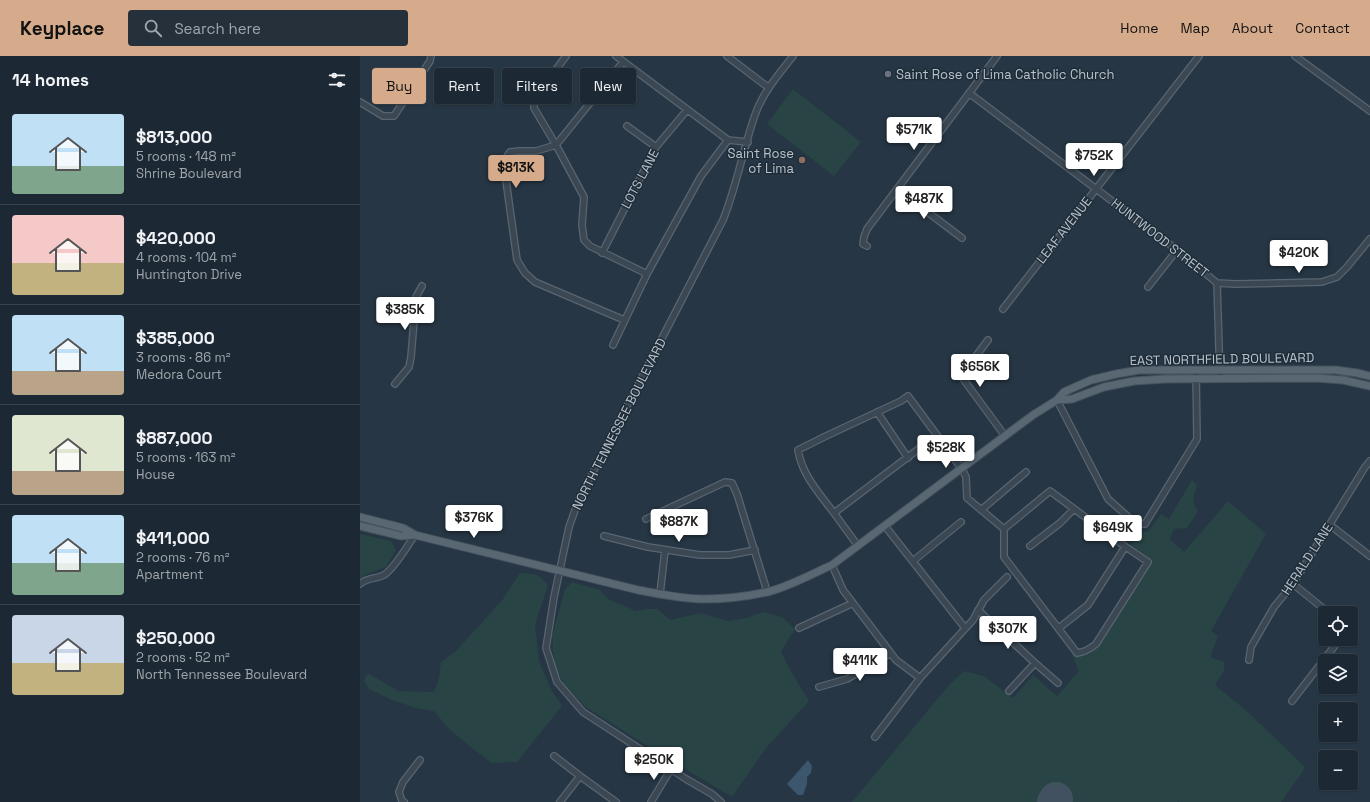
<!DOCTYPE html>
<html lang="en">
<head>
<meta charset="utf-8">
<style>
  :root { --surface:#1c2833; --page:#25303b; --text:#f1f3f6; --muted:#a0a6ac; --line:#3a444e; --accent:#d6ab8b }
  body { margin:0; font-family:"Space Grotesk",sans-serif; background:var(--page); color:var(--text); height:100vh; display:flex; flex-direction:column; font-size:15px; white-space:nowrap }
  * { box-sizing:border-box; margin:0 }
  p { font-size:13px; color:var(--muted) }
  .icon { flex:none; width:22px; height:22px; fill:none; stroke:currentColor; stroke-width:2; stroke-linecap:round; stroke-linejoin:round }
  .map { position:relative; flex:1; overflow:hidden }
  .sheet { display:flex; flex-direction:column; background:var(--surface); width:360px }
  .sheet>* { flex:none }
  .banner { position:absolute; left:12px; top:12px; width:380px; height:36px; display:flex; gap:8px }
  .buttons { position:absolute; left:958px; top:550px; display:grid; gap:8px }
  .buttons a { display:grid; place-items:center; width:40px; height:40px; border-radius:4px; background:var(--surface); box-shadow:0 1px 3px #0004,0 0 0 1px var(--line); font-size:20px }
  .price { position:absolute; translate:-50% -34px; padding:0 9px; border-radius:4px; background:#fff; color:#222; font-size:13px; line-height:26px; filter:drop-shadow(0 1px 2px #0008) }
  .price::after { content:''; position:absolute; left:50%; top:24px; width:12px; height:9px; margin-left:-6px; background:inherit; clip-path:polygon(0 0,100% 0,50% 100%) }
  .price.active { background:var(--accent); color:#111 }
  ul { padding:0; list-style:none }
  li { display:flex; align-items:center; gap:12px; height:100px; padding:0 12px }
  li+li { border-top:1px solid var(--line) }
  li span { display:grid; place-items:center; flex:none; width:112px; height:80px; border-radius:4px; color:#555 }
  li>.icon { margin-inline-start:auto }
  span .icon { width:48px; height:48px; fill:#fffc; stroke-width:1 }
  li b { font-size:17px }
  h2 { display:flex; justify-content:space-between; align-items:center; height:48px; padding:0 12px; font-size:17px }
  .tag { padding:0 14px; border-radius:4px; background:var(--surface); box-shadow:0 1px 3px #0004,0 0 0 1px var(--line); font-size:14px; line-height:36px }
  .tag.active { background:var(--accent); color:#111 }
  header { display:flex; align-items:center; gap:24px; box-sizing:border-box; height:56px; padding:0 20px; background:var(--accent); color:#111 }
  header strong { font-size:19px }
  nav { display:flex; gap:22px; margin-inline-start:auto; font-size:14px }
  .search { width:280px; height:36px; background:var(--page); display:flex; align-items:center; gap:10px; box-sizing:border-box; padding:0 14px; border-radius:4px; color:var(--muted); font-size:15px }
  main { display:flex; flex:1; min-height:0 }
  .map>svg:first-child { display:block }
  .green { fill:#284445 }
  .water { fill:#3c566d }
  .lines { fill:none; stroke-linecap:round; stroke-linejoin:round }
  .taxiway { stroke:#42515f; stroke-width:13 }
  .runway { stroke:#42515f; stroke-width:34 }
  .minor-casing { stroke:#596571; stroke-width:8 }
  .major-casing { stroke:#45515d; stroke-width:9 }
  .minor { stroke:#3b4853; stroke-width:5.5 }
  .major { stroke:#596773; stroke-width:7 }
  .worship-dot { fill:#6b7280; stroke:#1f2d39; stroke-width:1.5 }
  .education-dot { fill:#8d6e63; stroke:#1f2d39; stroke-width:1.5 }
  .labels { text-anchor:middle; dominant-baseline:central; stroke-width:3; stroke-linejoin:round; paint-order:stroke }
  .poi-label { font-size:13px; fill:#b8c2cd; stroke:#1f2d39; text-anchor:start }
  .street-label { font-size:13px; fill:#b8c2cd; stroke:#1f2d39 }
</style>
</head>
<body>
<header>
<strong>Keyplace</strong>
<div class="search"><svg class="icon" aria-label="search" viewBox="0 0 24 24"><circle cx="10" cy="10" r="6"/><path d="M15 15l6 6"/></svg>Search here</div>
<nav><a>Home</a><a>Map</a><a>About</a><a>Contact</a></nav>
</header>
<main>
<section class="sheet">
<h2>14 homes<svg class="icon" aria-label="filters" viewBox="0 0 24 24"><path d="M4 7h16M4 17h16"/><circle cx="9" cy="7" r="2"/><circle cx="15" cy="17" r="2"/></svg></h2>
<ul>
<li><span style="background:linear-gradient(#bfe0f5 65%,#7fa58c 0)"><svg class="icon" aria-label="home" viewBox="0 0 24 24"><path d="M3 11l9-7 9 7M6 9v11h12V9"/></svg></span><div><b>$813,000</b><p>5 rooms · 148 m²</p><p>Shrine Boulevard</p></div></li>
<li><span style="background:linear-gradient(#f6c9c9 60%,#c2b280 0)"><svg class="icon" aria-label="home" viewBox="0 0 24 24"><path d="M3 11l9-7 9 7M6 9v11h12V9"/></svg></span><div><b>$420,000</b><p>4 rooms · 104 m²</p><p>Huntington Drive</p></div></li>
<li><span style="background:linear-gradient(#bfe0f5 70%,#b9a48a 0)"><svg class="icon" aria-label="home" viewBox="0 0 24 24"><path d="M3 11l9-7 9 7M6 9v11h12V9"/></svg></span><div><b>$385,000</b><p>3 rooms · 86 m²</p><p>Medora Court</p></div></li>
<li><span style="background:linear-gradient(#dfe7d0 70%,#b9a48a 0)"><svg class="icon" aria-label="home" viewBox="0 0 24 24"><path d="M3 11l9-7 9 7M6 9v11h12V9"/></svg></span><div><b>$887,000</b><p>5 rooms · 163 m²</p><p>House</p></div></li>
<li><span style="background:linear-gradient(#bfe0f5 60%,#7fa58c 0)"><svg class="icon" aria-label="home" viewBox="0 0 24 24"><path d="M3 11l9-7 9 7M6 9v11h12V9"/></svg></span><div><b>$411,000</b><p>2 rooms · 76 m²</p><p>Apartment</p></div></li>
<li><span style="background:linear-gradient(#c9d6e8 60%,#c2b280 0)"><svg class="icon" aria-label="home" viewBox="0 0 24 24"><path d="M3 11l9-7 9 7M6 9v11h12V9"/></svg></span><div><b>$250,000</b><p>2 rooms · 52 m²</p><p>North Tennessee Boulevard</p></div></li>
</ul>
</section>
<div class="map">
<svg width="1010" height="746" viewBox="0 0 1010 746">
  <rect width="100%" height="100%" fill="#263644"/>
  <path class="green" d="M433 33 501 86 474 120 407 68Z
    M832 424 837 429C834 439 831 447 838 455L827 472 814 473 810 483 824 496 868 445 906 478 851 575 858 580 850 601 864 606V615L855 629 888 656 945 711 941 718 921 746H819V743L818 746H710L688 732 679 746H492L589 629 604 615 624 620 653 642 673 619 697 640 719 615 712 598H729L741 588 792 504 771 489 780 475 788 476 801 458 809 463Z
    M0 478 31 485 36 494 26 511 5 519 0 523Z
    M160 517 178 519 188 529 175 569 179 605 191 633 202 650 157 706 132 707 108 689 87 671 74 655 56 652 32 644 9 633 4 625 8 617 38 635 74 636 79 622 81 606 96 595 126 562 143 543Z
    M212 526 240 534 248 543 276 555 287 553H298L310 564 341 557 368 565 386 562 403 556 422 561 435 573 421 595 429 612 449 645 406 692 372 741 295 695 226 651 204 629 194 608 192 580 205 533Z"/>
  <path class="water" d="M448 704 452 710 451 717 447 721V728L443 739H438L427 728Z"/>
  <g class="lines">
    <path class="taxiway" d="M696 743 702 746"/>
    <path class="runway" d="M694 746 696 743"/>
    <g class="minor-casing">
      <path id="minor" d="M206 0 174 43V52L196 89 224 141 222 169 224 184 230 190 287 218
        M256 0 368 84
        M367 0 409 32
        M935 0 1010 55
        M263 6 196 89 176 95H159L150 96 146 102 144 110 157 204 165 217 175 226 264 264
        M609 37 817 194 857 227 860 323
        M0 46 23 60H34L70 5 71 0
        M267 70 296 91
        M537 133 602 182
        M507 190 503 188 504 181 507 173 637 0
        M242 197 296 91 327 54
        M857 227 876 228 962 226 977 221 987 211 1010 183
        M788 231 817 194
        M643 253 839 0
        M628 284 601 320 645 380
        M253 289 287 218 341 120 368 84 388 86
        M35 328 49 311 51 301 56 241 62 230
        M697 344 748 443 775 467 785 468 837 383 836 314
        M517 356 548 402
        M621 454 666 416
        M474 457C459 437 442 419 438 394L466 380 541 345 548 340 602 413 606 421 607 442 644 473V501L717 597C725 596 730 593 736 588L788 506 763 489 690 435 644 473
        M286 463 365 426 372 427 377 438 407 535
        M970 469 1010 500
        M525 470 605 572
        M244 480 288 491 340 499H369L395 494
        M498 490 474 457 577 379
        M670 490 700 467 714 453
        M553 505 601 466
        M472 509 483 534 536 604 560 622
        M0 528C6 522 16 523 24 519 35 512 47 490 55 479
        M933 528 969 557
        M300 538 305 494
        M618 554 675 607 649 635
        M439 572 493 547
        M699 572 728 549 765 491
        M889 604 891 591 914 551 933 528 1005 411 1010 405
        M675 607 698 627
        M459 631 487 623 531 597
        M932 645 980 583
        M515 681 560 622 613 564 624 544 647 521
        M194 700 220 720
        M44 746 42 745 39 736 43 726 60 704
        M200 746 220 720 256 746
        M291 746 311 713
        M361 746 352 738 326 723 223 656 197 626 186 592 194 541 209 471 219 443 363 164C377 129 383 93 395 59 403 36 419 18 433 0"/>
    </g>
    <g class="major-casing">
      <path id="major" d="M697 344 712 343 744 331 774 325 805 323 955 322 983 324 1010 330
        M0 461 43 472 55 479 278 534C300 538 322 543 344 543 366 543 390 540 411 535 432 529 452 518 472 509L673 359 697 344 704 336 731 324 756 318 779 314H976L997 317 1010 320
        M0 470 41 480 55 479"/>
    </g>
    <use href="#minor" class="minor"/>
    <use href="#major" class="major"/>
  </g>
  <circle class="worship-dot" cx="528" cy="18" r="4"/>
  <circle class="education-dot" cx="442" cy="104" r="4"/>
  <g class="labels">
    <g class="poi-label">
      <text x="536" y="18">Saint Rose of Lima Catholic Church</text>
      <text x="434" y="97" text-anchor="end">Saint Rose<tspan x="434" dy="15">of Lima</tspan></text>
    </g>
    <g class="street-label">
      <text transform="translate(280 123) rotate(-62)">LOTS LANE</text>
      <text transform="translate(704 174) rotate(-52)">LEAF AVENUE</text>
      <text transform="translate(800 182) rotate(38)">HUNTWOOD STREET</text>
      <text transform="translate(862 303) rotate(-1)">EAST NORTHFIELD BOULEVARD</text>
      <text transform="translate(259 368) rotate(-63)">NORTH TENNESSEE BOULEVARD</text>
      <text transform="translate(947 503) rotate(-57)">HERALD LANE</text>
    </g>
  </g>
</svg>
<div class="buttons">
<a><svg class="icon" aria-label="locate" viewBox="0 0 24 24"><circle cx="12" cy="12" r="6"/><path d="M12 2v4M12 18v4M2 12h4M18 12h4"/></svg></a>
<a><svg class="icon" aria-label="layers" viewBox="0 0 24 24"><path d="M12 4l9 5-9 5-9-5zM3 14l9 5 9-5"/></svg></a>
<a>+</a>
<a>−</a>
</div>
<b class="price" style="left:554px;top:95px">$571K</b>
<b class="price" style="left:734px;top:121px">$752K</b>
<b class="price active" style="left:156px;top:133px">$813K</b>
<b class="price" style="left:564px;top:164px">$487K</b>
<b class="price" style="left:939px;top:218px">$420K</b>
<b class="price" style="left:45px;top:275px">$385K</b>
<b class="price" style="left:620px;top:332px">$656K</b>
<b class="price" style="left:586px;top:413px">$528K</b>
<b class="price" style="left:114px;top:483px">$376K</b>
<b class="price" style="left:319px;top:487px">$887K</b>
<b class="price" style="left:753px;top:493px">$649K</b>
<b class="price" style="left:648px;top:594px">$307K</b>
<b class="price" style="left:500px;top:626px">$411K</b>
<b class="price" style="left:294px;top:725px">$250K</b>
<div class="banner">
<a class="tag active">Buy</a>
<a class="tag">Rent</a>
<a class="tag">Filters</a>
<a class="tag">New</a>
</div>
</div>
</main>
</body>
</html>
